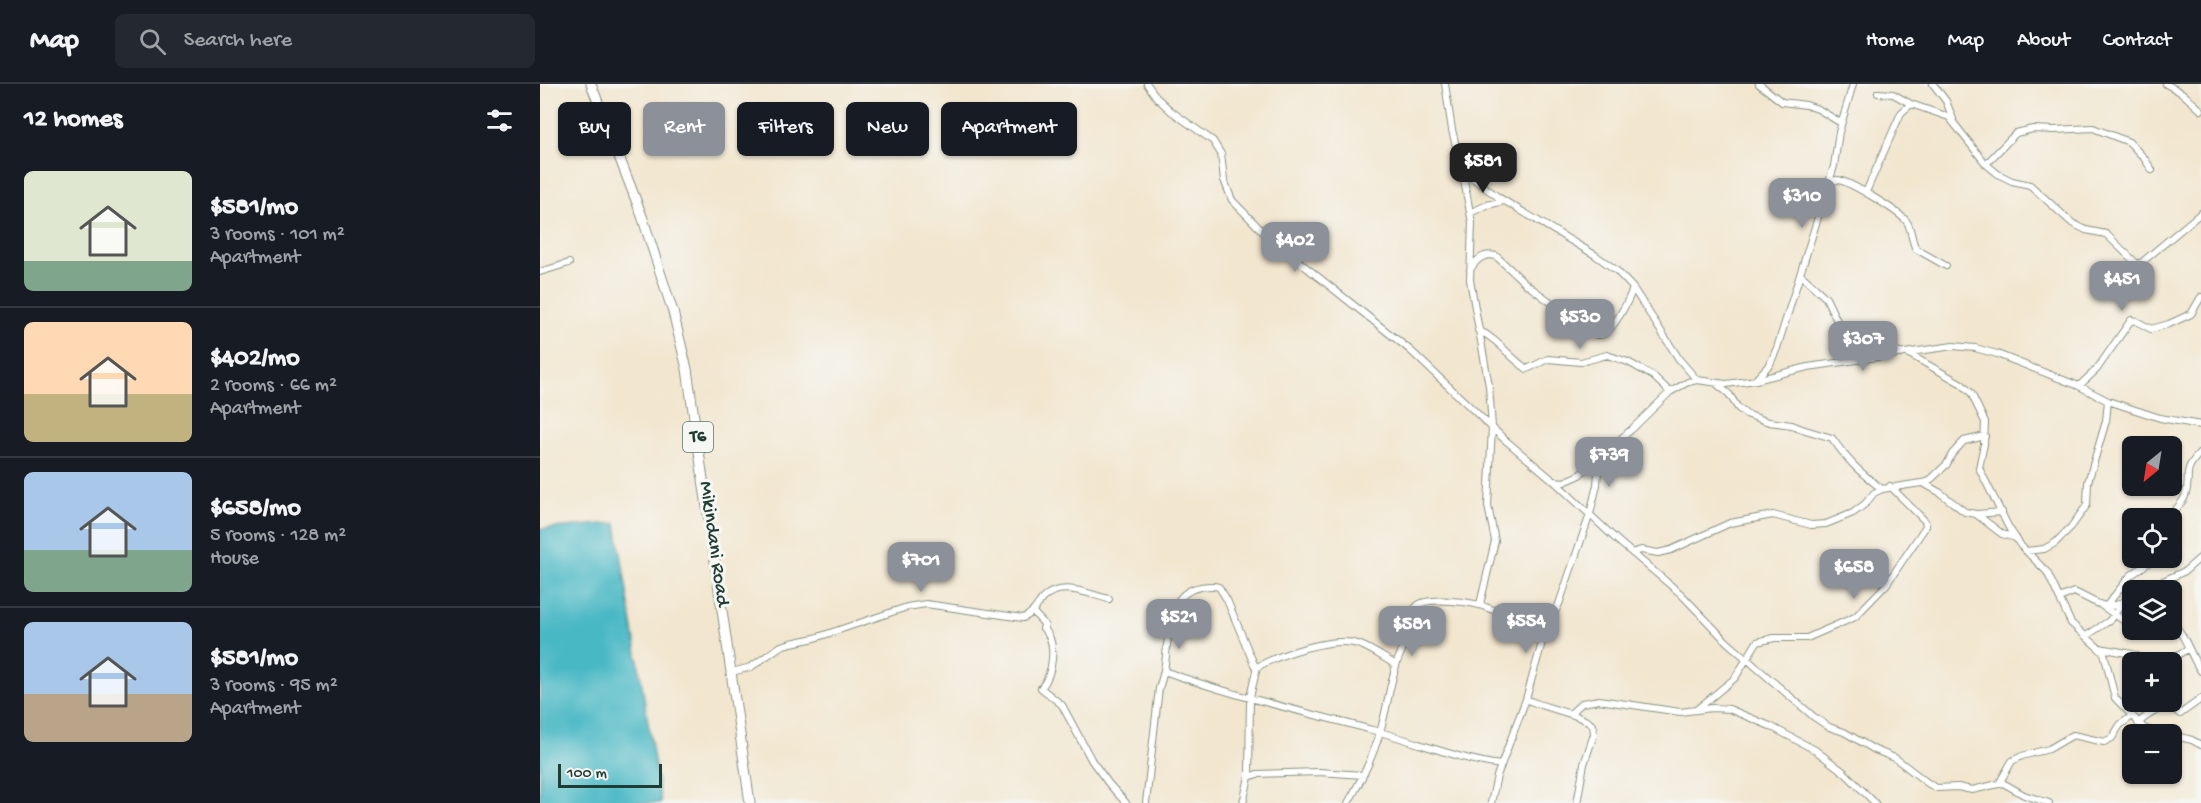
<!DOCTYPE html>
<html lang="en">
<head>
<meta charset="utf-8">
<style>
  :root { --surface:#171b24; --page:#242831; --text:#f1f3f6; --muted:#9ea1a6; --line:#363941; --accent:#8c9099 }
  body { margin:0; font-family:"Gochi Hand",sans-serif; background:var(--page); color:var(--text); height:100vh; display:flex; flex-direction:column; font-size:22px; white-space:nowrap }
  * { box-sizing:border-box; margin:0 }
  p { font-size:20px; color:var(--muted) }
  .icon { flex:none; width:33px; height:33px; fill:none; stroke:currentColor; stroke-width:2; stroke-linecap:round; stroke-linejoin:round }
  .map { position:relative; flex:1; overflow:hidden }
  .side { display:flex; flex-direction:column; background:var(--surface); width:540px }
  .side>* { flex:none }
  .hud { position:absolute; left:18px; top:18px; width:570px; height:54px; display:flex; gap:12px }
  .needle { width:39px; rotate:210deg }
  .fabs { position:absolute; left:1582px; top:352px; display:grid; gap:12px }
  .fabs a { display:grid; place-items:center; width:60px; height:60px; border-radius:9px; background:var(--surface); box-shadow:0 2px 4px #0004; font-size:30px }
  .scale { position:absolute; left:18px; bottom:15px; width:104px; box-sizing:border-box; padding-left:6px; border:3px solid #1f3d34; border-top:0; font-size:16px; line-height:21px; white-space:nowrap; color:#1f3d34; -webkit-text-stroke:4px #f6f6f2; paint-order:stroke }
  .price { position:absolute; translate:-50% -51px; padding:0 14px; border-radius:12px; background:var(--accent); color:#fff; font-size:20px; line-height:39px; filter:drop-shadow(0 2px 3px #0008) }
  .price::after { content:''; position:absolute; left:50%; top:36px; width:18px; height:14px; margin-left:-9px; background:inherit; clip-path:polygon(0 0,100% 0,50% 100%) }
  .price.selected { background:#222; color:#fff }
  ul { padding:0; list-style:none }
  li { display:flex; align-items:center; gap:18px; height:150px; padding:0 24px }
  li+li { border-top:2px solid var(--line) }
  li span { display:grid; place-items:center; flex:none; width:168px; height:120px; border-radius:9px; color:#555 }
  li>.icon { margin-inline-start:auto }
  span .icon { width:72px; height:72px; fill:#fffc; stroke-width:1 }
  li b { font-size:26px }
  h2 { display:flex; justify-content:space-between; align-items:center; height:72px; padding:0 24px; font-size:26px }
  .chip { padding:0 21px; border-radius:9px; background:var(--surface); box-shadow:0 2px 4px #0004; font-size:21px; line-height:54px }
  .chip.selected { background:var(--accent); color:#fff }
  header { display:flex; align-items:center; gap:36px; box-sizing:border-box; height:84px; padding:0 30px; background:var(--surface); border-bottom:2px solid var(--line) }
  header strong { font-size:28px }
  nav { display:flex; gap:33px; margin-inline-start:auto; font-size:21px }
  .search { width:420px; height:54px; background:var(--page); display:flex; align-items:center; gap:15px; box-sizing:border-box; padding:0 21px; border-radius:9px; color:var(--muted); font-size:22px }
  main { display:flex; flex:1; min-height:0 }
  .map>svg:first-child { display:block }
  .water { fill:#4ab8c5; stroke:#347a7c; stroke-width:1.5 }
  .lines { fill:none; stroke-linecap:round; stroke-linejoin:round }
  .minor-casing { stroke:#889282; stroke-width:8 }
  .trunk-casing { stroke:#889282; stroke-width:11 }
  .minor { stroke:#fff; stroke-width:6 }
  .trunk { stroke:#fff; stroke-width:9 }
  .labels { text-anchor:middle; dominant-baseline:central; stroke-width:6; stroke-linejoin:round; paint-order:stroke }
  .shield { fill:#f6f6f2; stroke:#60746d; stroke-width:1.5 }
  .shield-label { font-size:18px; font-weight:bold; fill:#1f3d34 }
  .street-label { font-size:20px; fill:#1f3d34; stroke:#f6f6f2 }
</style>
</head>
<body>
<header>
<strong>Map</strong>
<div class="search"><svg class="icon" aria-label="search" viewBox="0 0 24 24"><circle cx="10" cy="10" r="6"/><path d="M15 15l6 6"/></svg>Search here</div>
<nav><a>Home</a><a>Map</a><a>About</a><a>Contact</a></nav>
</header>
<main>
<section class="side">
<h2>12 homes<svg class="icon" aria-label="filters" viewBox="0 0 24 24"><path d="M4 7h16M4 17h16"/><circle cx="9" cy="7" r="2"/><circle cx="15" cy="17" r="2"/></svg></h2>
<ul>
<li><span style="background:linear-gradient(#dfe7d0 75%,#7fa58c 0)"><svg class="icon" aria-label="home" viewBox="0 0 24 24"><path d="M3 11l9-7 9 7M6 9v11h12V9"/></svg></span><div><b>$581/mo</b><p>3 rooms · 101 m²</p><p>Apartment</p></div></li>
<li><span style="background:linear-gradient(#ffd9b3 60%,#c2b280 0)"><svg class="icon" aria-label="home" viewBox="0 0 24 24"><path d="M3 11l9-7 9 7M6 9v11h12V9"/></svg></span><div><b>$402/mo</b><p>2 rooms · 66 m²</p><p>Apartment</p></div></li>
<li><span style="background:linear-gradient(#a9c7e8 65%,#7fa58c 0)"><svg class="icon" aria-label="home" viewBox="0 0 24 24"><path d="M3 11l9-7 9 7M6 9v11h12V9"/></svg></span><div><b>$658/mo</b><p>5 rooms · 128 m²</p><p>House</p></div></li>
<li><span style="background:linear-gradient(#a9c7e8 60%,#b9a48a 0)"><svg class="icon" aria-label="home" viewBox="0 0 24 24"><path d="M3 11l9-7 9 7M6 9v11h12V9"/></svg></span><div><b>$581/mo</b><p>3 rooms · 95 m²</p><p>Apartment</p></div></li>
</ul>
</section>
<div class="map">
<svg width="1661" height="719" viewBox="0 0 1661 719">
  <rect width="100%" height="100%" fill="#f6f6f2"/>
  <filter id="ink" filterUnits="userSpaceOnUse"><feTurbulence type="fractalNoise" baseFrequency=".0167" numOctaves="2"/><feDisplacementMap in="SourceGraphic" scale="12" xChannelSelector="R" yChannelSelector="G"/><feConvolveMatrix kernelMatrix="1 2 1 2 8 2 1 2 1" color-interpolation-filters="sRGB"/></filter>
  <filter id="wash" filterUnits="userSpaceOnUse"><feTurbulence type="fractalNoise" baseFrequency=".008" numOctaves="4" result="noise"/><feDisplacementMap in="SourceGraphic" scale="24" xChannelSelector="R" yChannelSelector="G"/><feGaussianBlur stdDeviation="1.35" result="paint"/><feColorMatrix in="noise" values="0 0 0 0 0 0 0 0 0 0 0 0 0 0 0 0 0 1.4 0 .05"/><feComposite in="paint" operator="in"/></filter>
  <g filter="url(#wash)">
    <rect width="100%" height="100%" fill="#f2e6cf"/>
    <path class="water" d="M76 439 121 719H0V445Z"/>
  </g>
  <g filter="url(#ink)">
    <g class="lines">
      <g class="minor-casing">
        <path id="minor" d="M607 0 617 14 631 27 673 57 681 70 684 96 692 116 728 153 870 266 964 355 1014 397 1078 457 1141 510 1187 558 1274 633 1289 643 1304 648 1335 666 1355 674 1389 700 1397 704 1418 703 1432 706 1463 699 1484 711 1509 719
          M905 0 912 46 922 86 932 139 930 196 949 302 952 343 948 422 955 457 940 520
          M1219 0 1242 18 1266 21 1278 25 1301 39
          M1393 0 1406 17 1413 35
          M1626 0 1642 9 1661 26
          M1338 9 1353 10 1371 20 1409 33 1446 80 1458 90 1472 97 1490 101 1532 139 1546 146 1566 150 1597 180 1601 179 1661 129
          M1446 80 1476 49 1493 45 1514 46 1553 44 1589 58 1604 74 1612 86
          M923 87 958 113 1055 171 1076 186 1093 204 1139 275 1157 296
          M1289 98C1294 96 1294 96 1298 96 1311 98 1360 128 1367 138 1372 146 1371 156 1376 165L1406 182
          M1326 108 1361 29 1371 20
          M930 129 947 121 964 117
          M930 186C936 176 943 169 956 172L986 200 1054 250C1057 251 1060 252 1064 250 1075 243 1089 216 1093 204
          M0 188 29 179
          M1261 191 1286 214 1299 241 1339 257 1361 270
          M938 246C958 255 969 273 987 285L1008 275 1041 278 1067 271 1088 278 1113 292 1130 308
          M1369 270 1422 300 1431 309 1445 338 1444 360 1439 384 1469 444 1481 462 1507 488 1531 539 1564 569 1575 614 1604 644 1620 651H1628
          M1217 294 1230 280 1237 264 1294 82 1299 48 1313 0
          M1178 301 1189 310 1198 324 1206 330 1229 338 1252 341 1262 345 1292 354C1308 377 1319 388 1342 405
          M1539 302 1557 285 1591 236 1596 237 1611 245 1629 240 1651 230 1661 213
          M1015 397 1024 398 1038 392 1092 345 1130 308 1148 298 1157 296 1186 300 1216 296 1268 283 1413 262 1435 264 1457 270 1539 302 1568 317 1620 334 1661 341
          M1383 399 1399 408 1425 428 1436 430 1462 450 1476 454
          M1437 430 1462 428
          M1627 435C1633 427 1642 421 1645 412 1653 391 1639 390 1661 368
          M1486 467 1504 465 1515 459 1531 443 1547 421 1548 398 1566 337 1568 317
          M1092 469 1101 466 1118 469 1131 466 1190 439 1233 431 1271 441 1286 440 1313 429 1325 420 1334 409 1342 405 1388 398 1407 380 1412 370 1424 357 1445 352
          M1611 507 1621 498 1645 487 1661 473
          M1519 514 1534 508C1554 516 1566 531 1588 515L1593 518
          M1567 521 1590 492 1608 479 1611 474
          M1562 522 1593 543
          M493 528 505 541 503 544C518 557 513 591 501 604L522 621 552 677 569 700 586 719
          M1632 540C1644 546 1651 574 1661 587
          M1599 546 1608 550 1617 546
          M1546 552 1569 537 1583 519
          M1560 564 1592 570 1614 579
          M1623 579 1648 565
          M624 587C692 612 763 627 832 646 875 657 917 675 961 681
          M192 588 211 583 241 562 251 559 275 554 367 523 386 520 483 534C493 530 496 523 502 515 520 496 548 510 569 515
          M986 615C1003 624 1043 630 1053 642L1054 650 1044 680 1037 719
          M1156 626 1195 594 1217 558 1234 554H1267L1315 533 1346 501 1386 442 1385 437 1350 402
          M1030 630 1042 619 1059 616 1140 628 1172 624 1189 625 1230 642 1275 666 1305 689 1335 719
          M1598 639C1605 633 1621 621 1631 624 1635 625 1637 628 1640 630L1661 615
          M1632 651 1652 656 1661 661
          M709 693 717 690 779 688 823 691
          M1460 698 1472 677 1482 672 1509 665 1533 651 1564 658 1572 654 1580 641 1592 632
          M606 719 619 604C621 598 623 592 624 586 630 557 623 509 661 503 667 502 673 501 679 503L687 516 716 585
          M703 719 709 693 710 613 717 583C741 570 792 552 818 560 832 565 844 574 856 581
          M808 719C821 697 833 673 840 648 847 626 849 603 856 582 858 574 862 568 864 560 868 547 867 532 877 522 887 512 935 518 948 524 967 532 991 530 1005 548
          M951 719 957 692 986 615 1005 548 1019 520 1050 430 1057 401 1059 373"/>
      </g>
      <g class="trunk-casing">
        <path id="trunk" d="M51 0 102 132 133 228 147 285 210 719"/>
      </g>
      <use href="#minor" class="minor"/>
      <use href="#trunk" class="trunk"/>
    </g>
  </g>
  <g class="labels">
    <rect class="shield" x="143" y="338" width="30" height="30" rx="4.5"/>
    <g class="shield-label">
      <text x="158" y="353">T6</text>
    </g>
    <g class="street-label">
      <text transform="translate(173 460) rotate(82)">Mikindani Road</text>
    </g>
  </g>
</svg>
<div class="fabs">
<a><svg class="needle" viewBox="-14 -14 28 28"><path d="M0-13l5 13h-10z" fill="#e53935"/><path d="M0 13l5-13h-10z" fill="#9ea1a6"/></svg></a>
<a><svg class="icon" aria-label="locate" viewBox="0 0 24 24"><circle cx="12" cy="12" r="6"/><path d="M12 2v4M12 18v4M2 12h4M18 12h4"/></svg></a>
<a><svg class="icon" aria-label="layers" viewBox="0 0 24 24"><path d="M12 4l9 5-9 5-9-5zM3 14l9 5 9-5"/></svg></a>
<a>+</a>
<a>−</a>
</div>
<div class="scale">100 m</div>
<b class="price selected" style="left:943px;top:110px">$581</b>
<b class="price" style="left:1262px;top:145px">$310</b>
<b class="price" style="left:755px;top:189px">$402</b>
<b class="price" style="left:1582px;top:228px">$451</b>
<b class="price" style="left:1040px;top:266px">$530</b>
<b class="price" style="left:1323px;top:288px">$307</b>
<b class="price" style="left:1069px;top:404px">$739</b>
<b class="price" style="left:381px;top:509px">$701</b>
<b class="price" style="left:1314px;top:516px">$658</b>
<b class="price" style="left:639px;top:566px">$521</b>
<b class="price" style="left:986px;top:570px">$554</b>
<b class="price" style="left:872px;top:573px">$581</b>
<div class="hud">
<a class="chip">Buy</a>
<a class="chip selected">Rent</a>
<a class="chip">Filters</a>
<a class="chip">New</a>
<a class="chip">Apartment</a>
</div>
</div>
</main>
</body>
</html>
